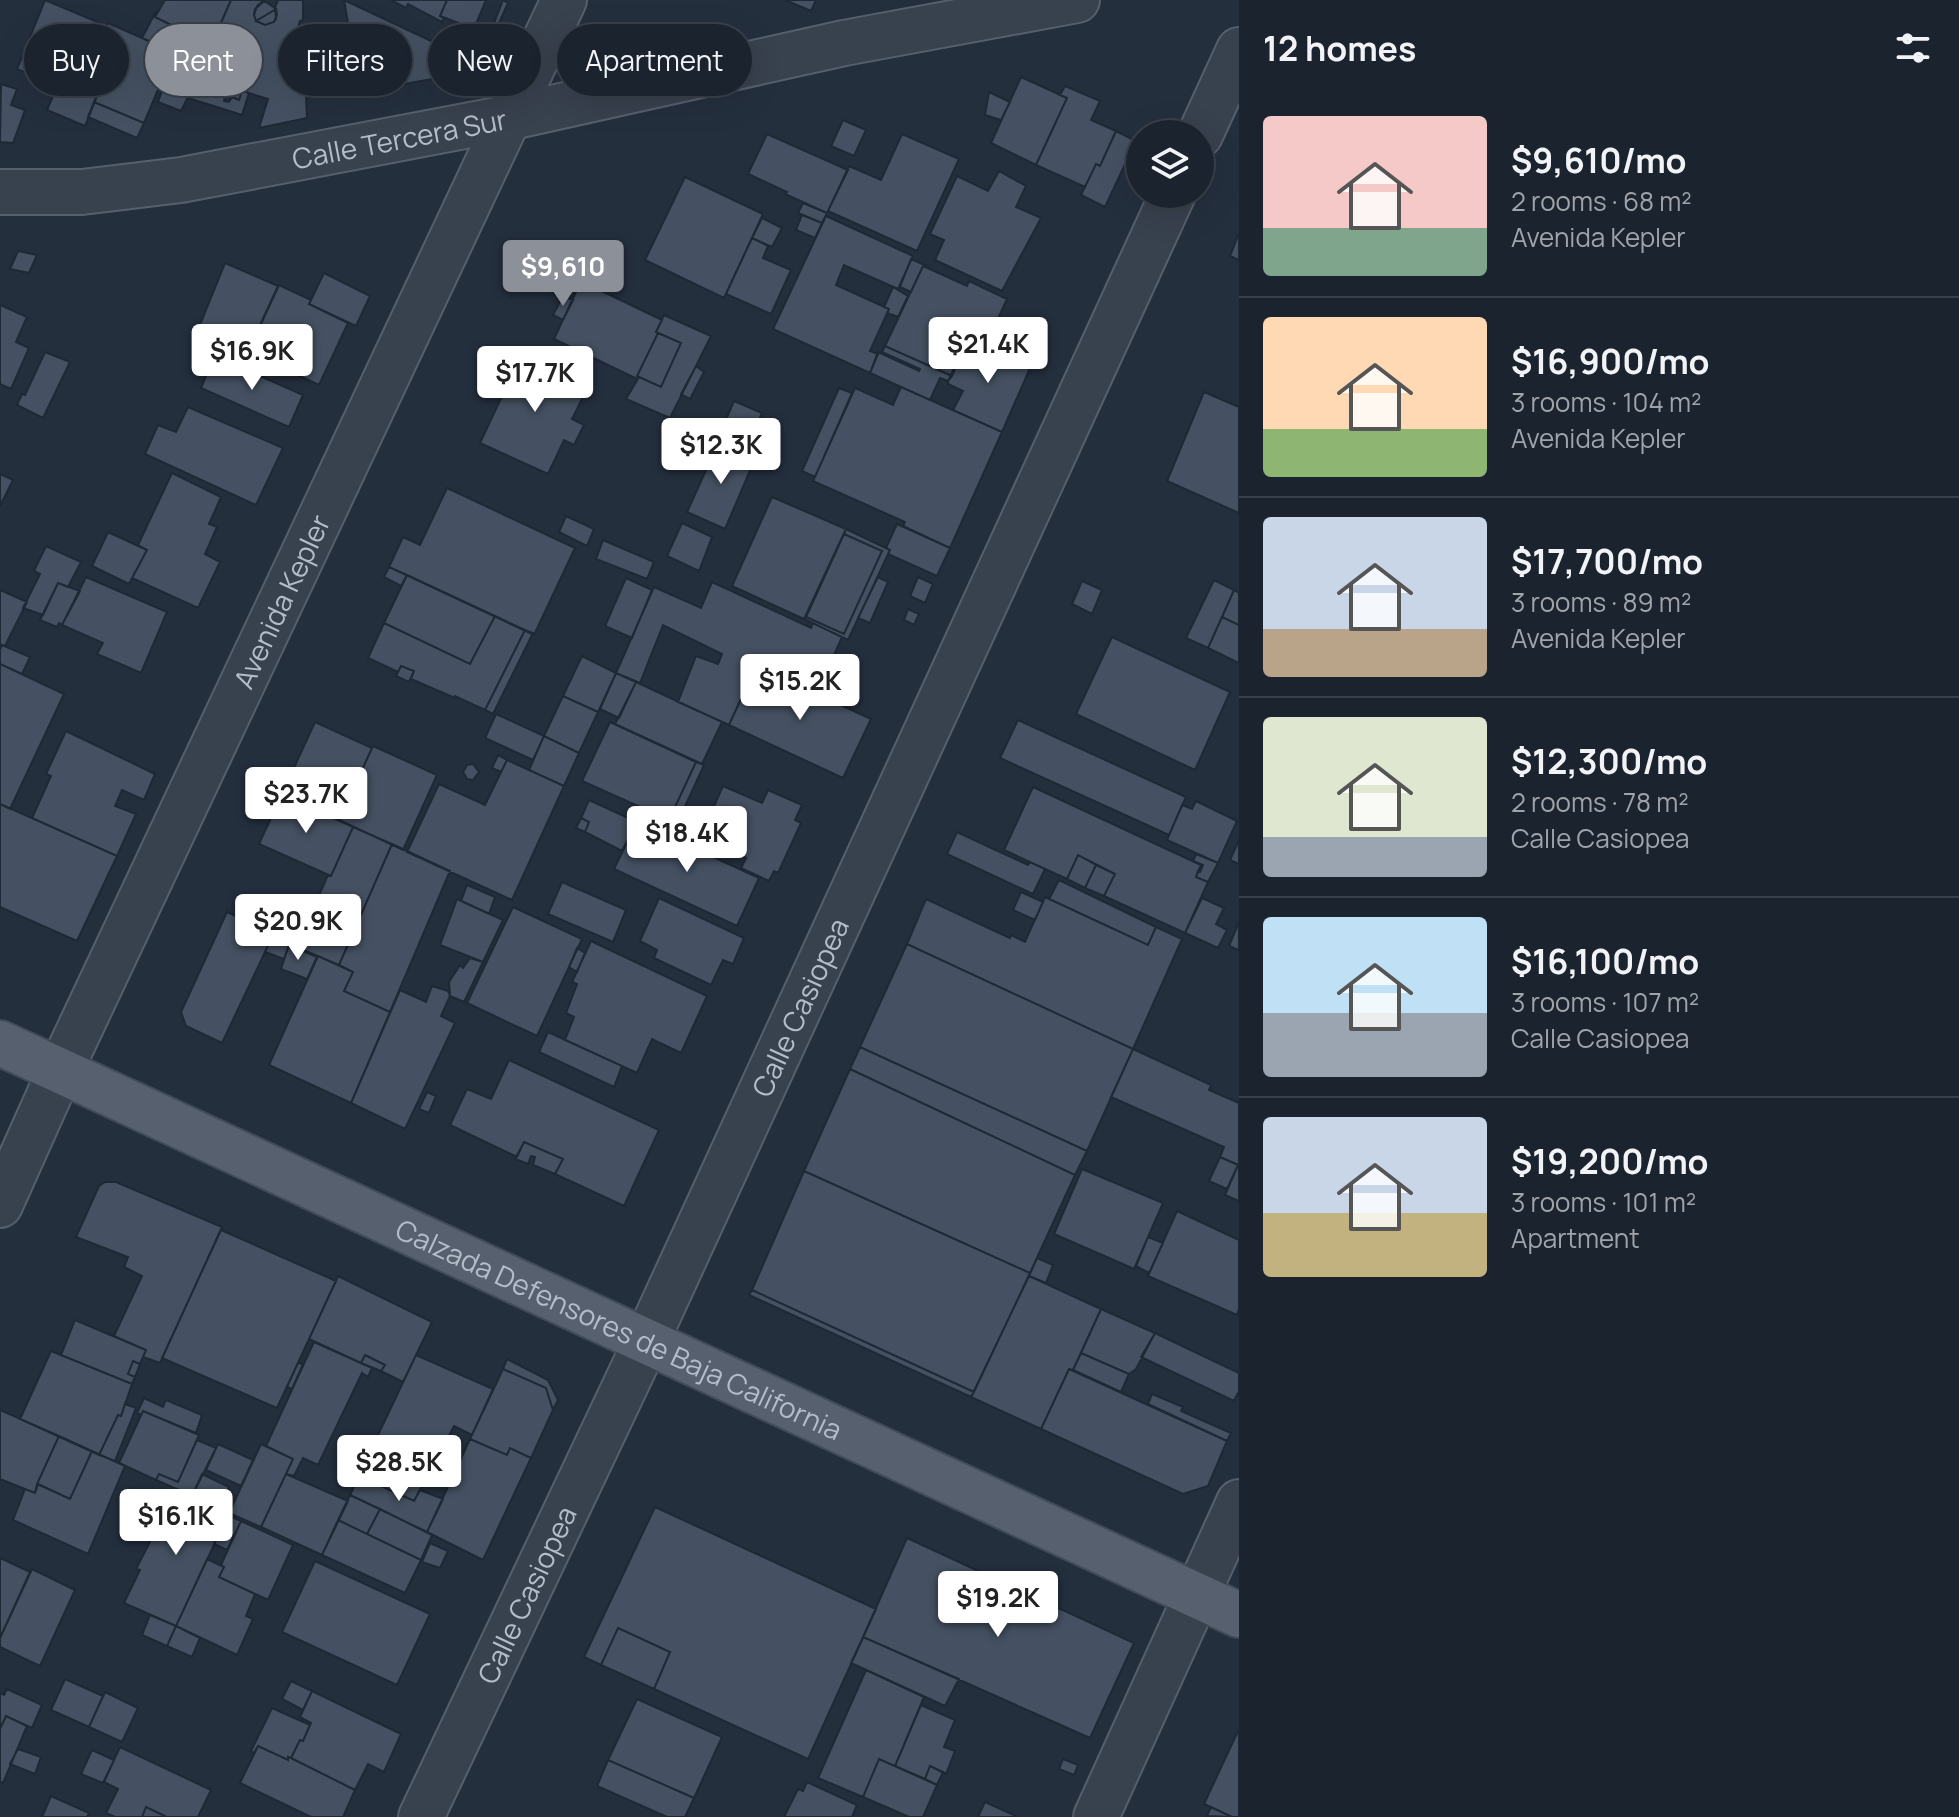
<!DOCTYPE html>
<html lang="en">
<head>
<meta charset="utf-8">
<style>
  :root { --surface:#1b232e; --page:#242b36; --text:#f1f3f6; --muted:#a0a4aa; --line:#39404a; --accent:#8c9099 }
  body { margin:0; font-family:Manrope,sans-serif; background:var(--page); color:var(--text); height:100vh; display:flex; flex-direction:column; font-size:30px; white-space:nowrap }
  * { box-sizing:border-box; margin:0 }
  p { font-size:26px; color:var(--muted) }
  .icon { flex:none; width:44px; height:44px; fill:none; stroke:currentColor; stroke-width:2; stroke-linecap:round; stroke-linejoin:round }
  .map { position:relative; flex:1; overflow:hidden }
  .side { display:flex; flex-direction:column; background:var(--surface); width:720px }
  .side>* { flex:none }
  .banner { position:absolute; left:24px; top:24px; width:760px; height:72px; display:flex; gap:16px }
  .buttons { position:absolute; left:1126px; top:120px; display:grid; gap:16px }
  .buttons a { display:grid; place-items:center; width:88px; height:88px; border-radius:50%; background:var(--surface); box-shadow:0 8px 32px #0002,0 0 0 2px var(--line); font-size:40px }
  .price { position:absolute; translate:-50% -68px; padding:0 18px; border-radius:8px; background:#fff; color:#222; font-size:26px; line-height:52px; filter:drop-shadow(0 2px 4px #0008) }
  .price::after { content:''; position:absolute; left:50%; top:48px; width:24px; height:18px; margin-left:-12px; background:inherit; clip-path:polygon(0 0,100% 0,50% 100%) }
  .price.on { background:var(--accent); color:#fff }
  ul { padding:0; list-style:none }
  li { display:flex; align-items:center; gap:24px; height:200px; padding:0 24px }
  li+li { border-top:2px solid var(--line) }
  li span { display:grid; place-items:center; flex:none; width:224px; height:160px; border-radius:8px; color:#555 }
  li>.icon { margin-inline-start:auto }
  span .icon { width:96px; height:96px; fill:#fffc; stroke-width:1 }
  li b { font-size:34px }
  h2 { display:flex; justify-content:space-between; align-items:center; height:96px; padding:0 24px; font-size:34px }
  .pill { padding:0 28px; border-radius:36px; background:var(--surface); box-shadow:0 8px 32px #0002,0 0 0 2px var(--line); font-size:28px; line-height:72px }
  .pill.on { background:var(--accent); color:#fff }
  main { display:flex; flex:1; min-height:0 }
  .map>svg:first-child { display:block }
  .building { fill:#455162; stroke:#1f2835; stroke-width:2 }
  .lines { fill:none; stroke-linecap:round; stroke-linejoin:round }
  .minor-casing { stroke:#565f6c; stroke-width:48 }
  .major-casing { stroke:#414a57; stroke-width:48 }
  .minor { stroke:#38414e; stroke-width:44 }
  .major { stroke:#56606e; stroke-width:44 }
  .labels { text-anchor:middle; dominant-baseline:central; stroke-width:7; stroke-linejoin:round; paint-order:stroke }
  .street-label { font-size:28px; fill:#b4bcc9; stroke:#1d2633 }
</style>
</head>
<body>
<main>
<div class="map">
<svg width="1239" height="1817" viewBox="0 0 1239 1817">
  <rect width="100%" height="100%" fill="#242f3e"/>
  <path class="building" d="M45 0 107 26 96 51 76 43 58 86 17 69Z
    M165 0H231L211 45 155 17Z
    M231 0H264L257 6 254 15 256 21 265 25 274 22 276 19 275 8 278 0H303V20L300 21 292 47 304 51 307 118 259 128 268 99 242 91 239 100 232 97 235 89 229 86 225 95 194 84Z
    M344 0 444 47 449 76 360 92Z
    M391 0H447L440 16 444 18 442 22 408 4 406 8Z
    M447 0H486L474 29 440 16Z
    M503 0 508 3 481 63 458 53 468 27 489 36Z
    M785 0H816L811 11Z
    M263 2H266L276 9 256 21 254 15 255 9Z
    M276 9 277 15 274 22 265 25 256 21Z
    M155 13H157L155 17 185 32 175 53 142 38Z
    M108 23 174 52 144 123 94 102 97 96 87 92 103 54 96 51Z
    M185 32 211 45 203 65 175 53Z
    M76 43 103 54 87 92 97 96 85 126 47 110Z
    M174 52 203 65 194 84 166 71Z
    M167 77 192 89 181 111 158 102Z
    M1021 77 1067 98 1036 165 991 143Z
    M1 84 17 89 11 105 25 110 13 143 0 142Z
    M194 84 225 95 224 101 229 102 232 97 239 100 242 91 249 93 242 115 188 98Z
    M1065 86 1100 101 1091 120 1116 131 1100 166 1096 164 1085 187 1036 165 1067 98 1060 95Z
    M989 92 1010 102 1001 120 985 115Z
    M94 102 144 123 137 138 88 117Z
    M843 120 866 130 854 156 831 146Z
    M1116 131 1136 141 1105 207 1081 195 1096 164 1100 166Z
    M767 134 848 170 827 213 785 194 787 192 748 174Z
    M902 134 959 159 917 251 828 211 849 166 881 180Z
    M999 171 1026 186 1016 207 1041 218 1002 291 935 260 944 240 930 234 957 176 988 191Z
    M685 177 763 214 724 298 645 260Z
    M803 203 827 213 822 223 798 213Z
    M802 215 822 223 815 238 796 230Z
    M826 216 913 256 898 289 844 265 836 285 889 309 870 351 878 354 870 373 773 329Z
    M762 218 782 228 772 247 752 238Z
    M1239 233V260L1230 256Z
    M752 238 768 246 763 258 791 270 771 314 726 294Z
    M18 251 37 255 29 273 10 269Z
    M911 259 927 266H923L911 292 900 287Z
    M225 263 278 286 249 349 199 327Z
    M923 266 967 286 969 281 1007 299 995 325 1000 326 990 346 981 342 978 348 974 346 968 358 961 354 952 376 885 346Z
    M324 273 370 296 356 326 309 304Z
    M581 281 662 320 656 332 658 333 637 376 639 377 637 379 554 339Z
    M279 285 311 300 309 304 348 323 319 385 248 352Z
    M893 287 908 296 898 317 887 313 889 309 884 307Z
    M563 296 573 300 563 320 553 315Z
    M0 305 27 317 16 342 29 348 11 389 0 384Z
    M664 315 711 336 670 418 626 399 639 377 661 387 681 343 656 332Z
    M658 333 681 343 661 387 637 376Z
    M981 342 1031 366 1002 432 953 410 963 391 948 384V381L961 354 968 358 974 346 978 348Z
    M885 346 952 376 948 381 940 378 930 400 870 373 878 352 919 371 920 369 882 352Z
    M45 352 70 362 43 418 17 405 22 394 25 395Z
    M214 356 303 395 289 427 201 388Z
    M522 358 563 378 566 372 587 381 583 390 586 391 572 419 584 425 574 445 564 440 548 474 480 443 503 394 492 391 507 362 518 366Z
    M696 366 704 372 690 399 681 394Z
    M901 387 1002 432 950 548 903 526 905 522 813 481 855 388 893 405Z
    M839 388 852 393 815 477 802 471Z
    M1204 392 1239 407V513L1167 481Z
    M734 401 762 413 744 455 716 443Z
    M188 407 283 448 256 505 145 454 158 425 176 432Z
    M718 444 755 459 725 529 687 512Z
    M172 473 221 497 209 524 217 527 205 554 220 562 198 608 132 578 147 550 138 545Z
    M0 474 13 480 0 506Z
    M447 488 575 548 534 635 389 567 403 537 420 545Z
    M772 497 846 529 804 619 732 586Z
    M566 516 594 529 587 546 559 532Z
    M682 523 712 537 699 571 667 556Z
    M897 524 950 548 937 576 888 554 890 550 886 548Z
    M846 529 890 550 848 640 804 619 806 617 844 634 882 551 844 534Z
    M108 532 147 550 129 584 92 566Z
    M844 534 882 551 844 634 806 617Z
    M603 540 654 562 647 579 596 559Z
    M46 546 81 562 68 587 58 583 43 615 23 608 40 574 34 571Z
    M389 567 407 575 401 586 384 577Z
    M407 575 495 616 470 664 384 623Z
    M86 577 167 612 141 673 97 654 103 643 62 625Z
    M878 577 888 582 870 623 858 618Z
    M918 577 933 584 925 603 910 596Z
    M626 578 652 590 632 638 605 626Z
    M1214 580 1234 590 1208 648 1186 638Z
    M1082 581 1102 590 1092 614 1072 604Z
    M712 582 811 628 813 623 842 637 817 694 756 666 729 725 678 702 696 656 718 664 722 654 663 625 640 683 616 673 654 587 701 608Z
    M58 583 80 591 62 625 59 623 57 627 40 620Z
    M0 590 27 602 5 646 2 645 0 650Z
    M1234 590 1239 593V625L1222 617Z
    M908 609 919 614 914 625 904 620Z
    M495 616 525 630 485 710 455 696V698L411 679 414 671 401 666 398 672 368 658 384 623 470 664Z
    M1222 617 1239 625V663L1208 648Z
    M525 630 533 633 493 714 485 710Z
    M1112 637 1230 692 1195 770 1076 714Z
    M2 645 30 657 22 674 0 664V650Z
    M582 656 616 673 598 712 563 696Z
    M0 664 64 694 10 809 0 804Z
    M401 666 414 671 409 682 396 676Z
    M756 666 871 719 843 778 729 725Z
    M616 673 636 682 619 718 600 709Z
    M636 682 722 722 702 764 615 724Z
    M563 696 598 712 579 753 544 736Z
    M496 714 544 736 533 760 485 738Z
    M1018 720 1186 797 1169 835 1000 758Z
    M315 722 372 748 339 820 282 794Z
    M610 722 696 762 669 820 582 781Z
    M66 731 155 774 144 800 122 790 115 806 136 814 117 856 32 818 51 776 46 774Z
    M544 736 579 753 564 786 529 770Z
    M373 746 437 775 403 850 339 820Z
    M498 755 507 760 501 772 492 768Z
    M507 760 564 786 512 900 407 852 439 784 485 805Z
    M696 762 704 765 677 824 669 820Z
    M473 764 479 772 473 780 467 779 463 772 467 765Z
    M723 786 762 803 768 790 802 805 795 820 801 823 778 873 774 871 769 881 741 868 746 858 700 837Z
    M1033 787 1201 865 1196 877 1208 882 1185 933 1104 896 1115 874 1078 855 1067 879 1004 850Z
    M282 794 353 827 331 876 259 844Z
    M589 800 637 822 622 851 585 832 589 822 581 818Z
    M1196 801 1237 821 1218 863 1167 840 1182 805 1192 809Z
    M0 804 117 856 77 941 0 907Z
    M581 818 589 822 585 832 576 828Z
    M637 822 759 878 737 926 614 869Z
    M353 827 392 844 339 965 296 947 328 875 331 876Z
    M957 832 1028 865 1030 862 1045 869 1033 894 947 854Z
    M1239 840V864L1230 860Z
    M392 844 450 871 390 1012 344 991 353 972 339 965Z
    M1196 854 1218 863 1208 882 1196 877 1198 871 1200 872 1203 865 1193 861Z
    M1078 855 1096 865 1085 888 1067 879Z
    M1096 865 1115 874 1104 896 1085 888Z
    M1059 880 1156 927 1148 945 1049 899Z
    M562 882 626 910 613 942 548 914Z
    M467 885 495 897 489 914 461 901Z
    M1021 892 1043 902 1035 920 1013 910Z
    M1045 897 1148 945 1156 927 1182 939 1133 1049 907 944 926 899 1010 938 1011 935 1025 942Z
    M659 898 744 938 733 964 723 960 711 985 654 958 657 950 640 941Z
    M1202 898 1224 908 1216 924 1227 930 1218 948 1185 933Z
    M457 899 503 920 483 962 440 945Z
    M513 907 582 939 537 1036 467 1003Z
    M227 912 274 933 222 1043 186 1026 181 1012Z
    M274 921 301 934 296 947 289 945 284 959 265 952 274 933 270 932Z
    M1239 922V950L1229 946Z
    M591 941 707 996 681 1053 652 1039 637 1073 565 1040 574 1017 566 1013 577 984 572 982Z
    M907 944 1133 1049 1087 1151 860 1047Z
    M289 945 317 957 307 979 281 969Z
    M577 948 585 953 577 972 569 967Z
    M318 956 353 972 344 991 390 1012 351 1103 269 1065Z
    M470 958 483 962 464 1002 450 996 449 982 460 965 463 968Z
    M432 986 448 991 450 996 441 1016 455 1023 405 1129 351 1103 400 990 426 1002Z
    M548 1032 622 1066 614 1087 539 1052Z
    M860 1047 1087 1151 1075 1175 850 1069Z
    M1133 1049 1211 1085 1209 1090 1239 1103V1165L1220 1157 1224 1147 1111 1097Z
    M509 1060 659 1130 624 1206 555 1174 563 1159 524 1142 517 1157 450 1125 467 1089 491 1099Z
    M850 1069 1075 1175 1030 1273 804 1171Z
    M427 1092 436 1096 429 1113 419 1109Z
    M524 1142 563 1159 555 1174 533 1165 535 1157 531 1156 528 1164 515 1159Z
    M1220 1157 1238 1165 1227 1189 1209 1181Z
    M1238 1165H1239V1201L1225 1195Z
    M1082 1169 1163 1203 1134 1269 1054 1234Z
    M804 1171 1030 1273 974 1392 752 1290Z
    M105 1182H116L222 1227 160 1363 143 1357 146 1350 114 1336 142 1276 124 1267 128 1257 76 1237 99 1186Z
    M1177 1211 1239 1240V1309L1237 1315 1148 1276Z
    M221 1230 336 1281 277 1408 162 1358Z
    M1148 1237 1163 1243 1149 1273 1136 1266Z
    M1037 1258 1053 1265 1046 1283 1029 1276Z
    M338 1276 432 1322 403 1382 381 1371 385 1365 365 1355 361 1363 309 1339Z
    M1029 1276 1101 1309 1073 1370 1069 1369 1041 1429 971 1397Z
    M752 1290 974 1392 971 1397 749 1295Z
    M1101 1309 1155 1333 1136 1369 1129 1374 1081 1353Z
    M75 1320 146 1350 140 1364 133 1361 128 1374 135 1377 132 1384 61 1355Z
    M1155 1333 1239 1373V1391L1234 1401 1141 1357Z
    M314 1342 372 1368 368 1377 362 1373 318 1465 303 1458 294 1476 286 1474 293 1459 266 1446Z
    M51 1351 132 1384 121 1416 118 1415 99 1455 20 1419Z
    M1081 1353 1129 1374 1121 1392 1073 1370Z
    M365 1355 385 1365 381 1371 361 1363Z
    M416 1355 493 1389 472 1435 454 1426 449 1436 455 1438 433 1484 369 1454Z
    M507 1359 548 1380 558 1400 553 1410 546 1388 503 1369Z
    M133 1361 140 1364 135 1377 128 1374Z
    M298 1363 303 1364 292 1389 287 1387Z
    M503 1369 546 1388 553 1410 531 1458 510 1448 507 1455 470 1439Z
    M1069 1369 1227 1441 1208 1486 1183 1494 1041 1429Z
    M1152 1394 1183 1407 1181 1411 1231 1433 1227 1441 1148 1404Z
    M144 1398 163 1407 166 1400 202 1415 196 1433 143 1411 141 1415 137 1413Z
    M125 1404 136 1408 115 1461 99 1455 118 1415 121 1416Z
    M0 1410 59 1436 37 1484 35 1493 0 1479Z
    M143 1411 199 1435 178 1482 159 1474 156 1480 119 1463Z
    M59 1436 92 1451 70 1499 37 1484Z
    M470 1439 507 1455 510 1448 531 1458 483 1560 427 1532Z
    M197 1440 216 1448 192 1496 156 1480 159 1474 178 1482Z
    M218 1444 253 1460 241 1486 206 1470Z
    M261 1444 293 1459 261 1527 229 1513Z
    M92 1451 125 1466 88 1554 13 1520 25 1489 35 1493 38 1484 70 1499Z
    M369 1454 425 1480 414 1501 359 1476Z
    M202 1474 229 1487 220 1509 192 1496Z
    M286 1474 348 1501 322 1555 261 1527Z
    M359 1476 414 1501 420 1490 443 1499 427 1532 350 1495Z
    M177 1489 229 1513 176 1626 124 1603 140 1570 136 1569Z
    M350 1495 380 1509 367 1534 338 1520Z
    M655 1507 876 1609 808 1759 654 1689 670 1652 618 1628 601 1665 584 1657Z
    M380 1509 432 1535 421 1560 367 1534Z
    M227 1515 241 1521 227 1550 214 1544Z
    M338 1520 421 1560 405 1593 322 1555Z
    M241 1521 293 1545 268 1600 219 1577 224 1567 221 1565Z
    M907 1538 1134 1643 1090 1738 863 1637Z
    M430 1543 448 1551 440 1568 422 1562Z
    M0 1558 30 1572 0 1638Z
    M207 1559 224 1567 219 1577 255 1594 246 1616 253 1619 237 1655 176 1626Z
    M315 1561 430 1614 397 1685 282 1632Z
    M32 1569 75 1590 40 1666 0 1647V1638Z
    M150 1615 176 1626 167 1646 142 1635Z
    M176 1626 200 1638 192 1657 167 1646Z
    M618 1628 670 1652 654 1689 601 1665Z
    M863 1637 959 1679 945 1706 851 1663Z
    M866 1670 924 1697 895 1766 879 1759 863 1797 818 1778Z
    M65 1679 103 1696 89 1727 51 1710Z
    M291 1681 312 1691 303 1710 282 1699Z
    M7 1689 42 1705 32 1728 6 1716 0 1729V1693L4 1695Z
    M312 1691 401 1734 384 1772 368 1764 355 1790 291 1758 300 1740 303 1741 311 1723 300 1717Z
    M105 1692 138 1708 122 1742 89 1727Z
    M637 1699 722 1737 694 1798 608 1760Z
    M921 1705 955 1720 944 1747 955 1751 946 1774 930 1766 925 1779 895 1766Z
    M272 1708 310 1725 303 1741 300 1740 291 1758 288 1757V1760L258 1746 254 1753 251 1751Z
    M6 1716 27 1726 3 1783 0 1782V1729Z
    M1239 1729V1817H1232L1204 1804Z
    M258 1746 288 1760V1757L291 1758 355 1790 343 1817H311L240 1783Z
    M120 1747 211 1790 198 1817H164L165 1816 146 1807 142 1817H115L106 1813 118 1789 104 1782Z
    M18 1749 41 1757 35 1774 10 1764Z
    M92 1750 114 1760 103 1783 81 1774Z
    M879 1759 937 1785 923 1817H909L863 1797Z
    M1063 1759 1078 1765 1074 1775 1059 1769Z
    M608 1760 694 1798 685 1817H667L597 1786Z
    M930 1766 943 1772 937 1785 925 1779Z
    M807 1782 857 1805 852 1817H784L798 1789 803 1791Z
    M51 1796 89 1813 87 1817H42Z
    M985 1802 1018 1817H978Z
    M146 1807 165 1816 164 1817H142Z
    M1211 1807 1232 1817 1207 1816Z"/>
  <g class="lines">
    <g class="minor-casing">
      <g id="minor">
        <path d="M1200 135 1239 50"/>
        <path id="s1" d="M0 192H82L181 180 507 118 844 43 1077 0"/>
        <path id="s2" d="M0 1205 60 1071 564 0"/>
        <path id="s3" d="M421 1817 646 1342 1173 194"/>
        <path d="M1096 1817 1239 1502"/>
      </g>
    </g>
    <g class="major-casing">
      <g id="major">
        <path id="s4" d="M0 1043 1239 1615"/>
      </g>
    </g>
    <use href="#minor" class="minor"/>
    <use href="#major" class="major"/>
  </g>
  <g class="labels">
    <g class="street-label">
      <text stroke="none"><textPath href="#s1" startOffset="404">Calle Tercera Sur</textPath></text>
      <text stroke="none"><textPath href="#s2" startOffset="666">Avenida Kepler</textPath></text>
      <text stroke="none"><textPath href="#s3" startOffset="894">Calle Casiopea</textPath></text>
      <text stroke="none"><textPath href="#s4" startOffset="682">Calzada Defensores de Baja California</textPath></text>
      <text stroke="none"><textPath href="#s3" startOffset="246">Calle Casiopea</textPath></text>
    </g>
  </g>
</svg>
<div class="buttons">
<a><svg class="icon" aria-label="layers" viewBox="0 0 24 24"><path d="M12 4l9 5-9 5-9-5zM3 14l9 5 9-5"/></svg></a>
</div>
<b class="price on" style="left:563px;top:308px">$9,610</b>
<b class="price" style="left:988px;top:385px">$21.4K</b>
<b class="price" style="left:252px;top:392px">$16.9K</b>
<b class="price" style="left:535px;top:414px">$17.7K</b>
<b class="price" style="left:721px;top:486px">$12.3K</b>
<b class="price" style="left:800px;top:722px">$15.2K</b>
<b class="price" style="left:306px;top:835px">$23.7K</b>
<b class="price" style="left:687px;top:874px">$18.4K</b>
<b class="price" style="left:298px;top:962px">$20.9K</b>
<b class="price" style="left:399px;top:1503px">$28.5K</b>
<b class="price" style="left:176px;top:1557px">$16.1K</b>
<b class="price" style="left:998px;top:1639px">$19.2K</b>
<div class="banner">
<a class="pill">Buy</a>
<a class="pill on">Rent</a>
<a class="pill">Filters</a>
<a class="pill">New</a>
<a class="pill">Apartment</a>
</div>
</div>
<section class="side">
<h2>12 homes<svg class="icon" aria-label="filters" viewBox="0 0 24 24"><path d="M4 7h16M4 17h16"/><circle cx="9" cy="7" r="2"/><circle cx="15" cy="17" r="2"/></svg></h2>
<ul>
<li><span style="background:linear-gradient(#f6c9c9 70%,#7fa58c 0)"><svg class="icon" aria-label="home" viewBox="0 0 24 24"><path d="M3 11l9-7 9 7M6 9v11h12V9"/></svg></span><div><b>$9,610/mo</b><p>2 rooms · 68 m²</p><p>Avenida Kepler</p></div></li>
<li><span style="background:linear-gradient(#ffd9b3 70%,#8fb573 0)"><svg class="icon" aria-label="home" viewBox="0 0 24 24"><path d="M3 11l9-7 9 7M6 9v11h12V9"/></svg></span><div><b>$16,900/mo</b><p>3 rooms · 104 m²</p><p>Avenida Kepler</p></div></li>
<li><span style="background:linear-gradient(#c9d6e8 70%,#b9a48a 0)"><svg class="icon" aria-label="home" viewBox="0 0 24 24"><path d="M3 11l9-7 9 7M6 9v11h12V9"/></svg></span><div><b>$17,700/mo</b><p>3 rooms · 89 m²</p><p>Avenida Kepler</p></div></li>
<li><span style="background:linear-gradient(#dfe7d0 75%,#9aa5b1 0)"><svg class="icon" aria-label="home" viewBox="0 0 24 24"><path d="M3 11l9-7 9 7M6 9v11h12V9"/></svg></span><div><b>$12,300/mo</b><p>2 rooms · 78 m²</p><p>Calle Casiopea</p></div></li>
<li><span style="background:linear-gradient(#bfe0f5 60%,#9aa5b1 0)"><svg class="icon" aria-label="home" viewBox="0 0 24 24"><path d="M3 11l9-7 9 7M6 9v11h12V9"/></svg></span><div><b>$16,100/mo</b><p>3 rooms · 107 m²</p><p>Calle Casiopea</p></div></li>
<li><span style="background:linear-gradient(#c9d6e8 60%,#c2b280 0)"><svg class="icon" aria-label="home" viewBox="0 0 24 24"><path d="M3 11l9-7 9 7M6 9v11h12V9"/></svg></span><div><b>$19,200/mo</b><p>3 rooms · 101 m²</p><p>Apartment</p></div></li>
</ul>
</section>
</main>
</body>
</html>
